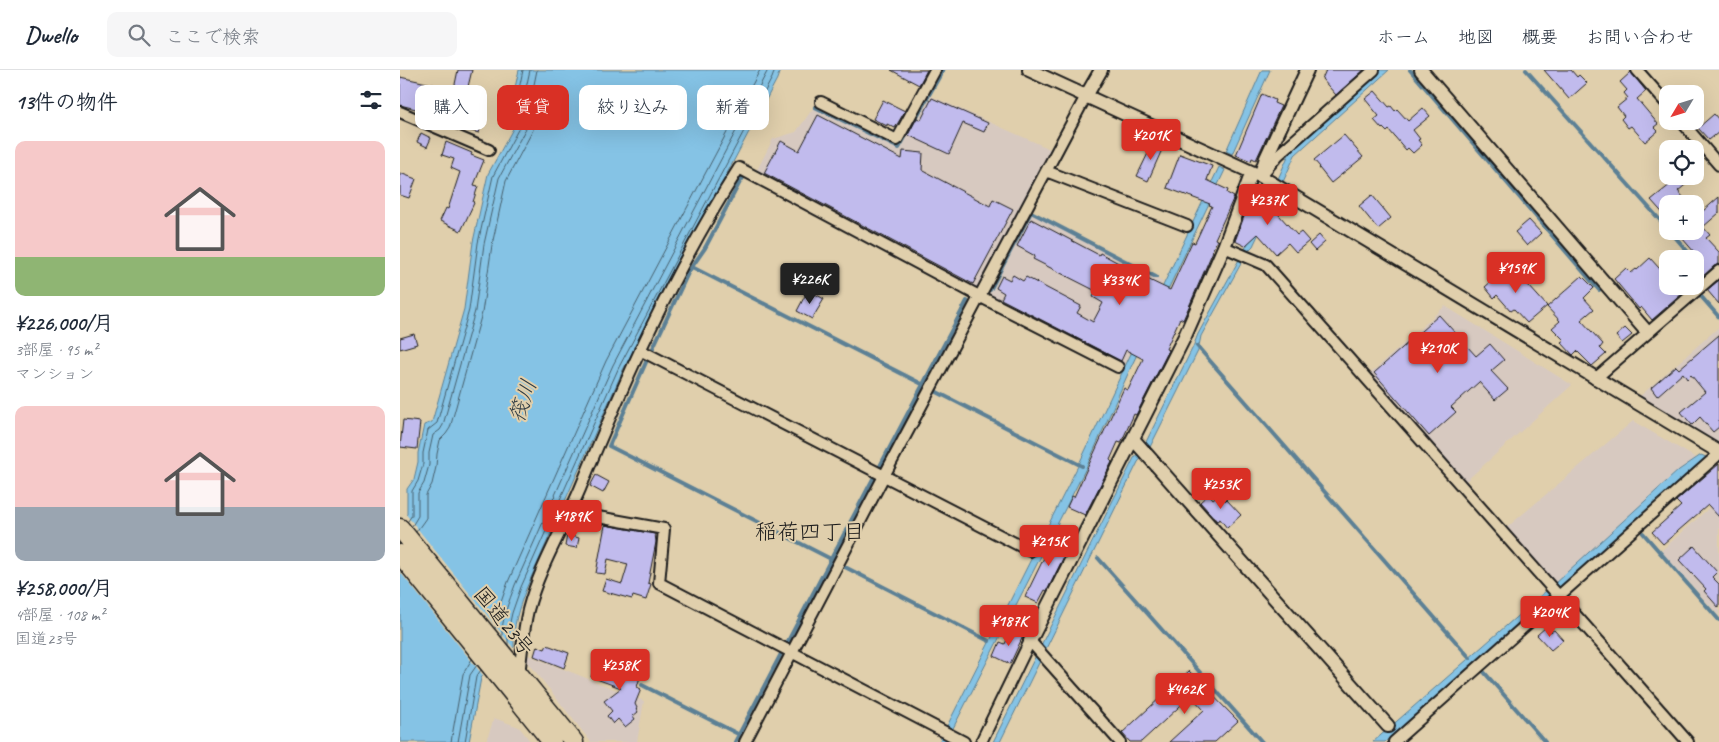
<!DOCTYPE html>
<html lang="ja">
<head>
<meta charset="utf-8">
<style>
  :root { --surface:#fff; --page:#f6f6f7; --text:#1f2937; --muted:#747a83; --line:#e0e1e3; --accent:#d93025 }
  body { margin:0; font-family:Caveat,"Klee One",sans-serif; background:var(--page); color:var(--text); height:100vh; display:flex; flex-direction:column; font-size:19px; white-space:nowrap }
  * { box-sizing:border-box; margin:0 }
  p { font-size:16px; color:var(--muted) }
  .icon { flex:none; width:28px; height:28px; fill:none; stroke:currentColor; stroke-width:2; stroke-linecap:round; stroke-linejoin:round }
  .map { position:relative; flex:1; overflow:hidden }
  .details { display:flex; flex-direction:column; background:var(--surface); width:400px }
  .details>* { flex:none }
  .banner { position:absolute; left:15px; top:15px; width:475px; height:45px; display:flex; gap:10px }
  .needle { width:32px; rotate:232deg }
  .fabs { position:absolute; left:1259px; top:15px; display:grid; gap:10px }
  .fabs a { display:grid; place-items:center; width:45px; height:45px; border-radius:10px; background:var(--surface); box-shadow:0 5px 20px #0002; font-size:25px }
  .price { position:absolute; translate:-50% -42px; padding:0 11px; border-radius:5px; background:var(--accent); color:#fff; font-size:16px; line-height:32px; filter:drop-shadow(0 1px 2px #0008) }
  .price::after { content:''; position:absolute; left:50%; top:30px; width:15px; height:11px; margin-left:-8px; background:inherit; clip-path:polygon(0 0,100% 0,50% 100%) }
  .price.current { background:#222; color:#fff }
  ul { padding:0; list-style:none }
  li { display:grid; align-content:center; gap:10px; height:265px; padding:0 15px }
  li span { display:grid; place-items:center; height:155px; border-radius:10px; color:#555 }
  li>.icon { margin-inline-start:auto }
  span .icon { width:90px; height:90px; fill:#fffc; stroke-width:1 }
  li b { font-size:21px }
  h2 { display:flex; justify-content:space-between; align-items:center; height:60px; padding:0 15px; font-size:21px }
  .tag { padding:0 18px; border-radius:10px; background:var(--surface); box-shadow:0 5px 20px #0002; font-size:18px; line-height:45px }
  .tag.current { background:var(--accent); color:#fff }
  header { display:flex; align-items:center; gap:30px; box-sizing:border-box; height:70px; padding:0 25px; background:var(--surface); border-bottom:1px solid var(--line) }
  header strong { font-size:24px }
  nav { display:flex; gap:28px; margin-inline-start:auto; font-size:18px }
  .search { width:350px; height:45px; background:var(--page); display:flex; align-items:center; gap:12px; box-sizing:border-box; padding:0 18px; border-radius:10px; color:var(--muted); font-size:19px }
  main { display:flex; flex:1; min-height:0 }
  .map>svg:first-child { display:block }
  .built { fill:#d7c9c0 }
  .water { fill:#85c3e5; stroke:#5b8095 }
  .pier { fill:#e0cfac }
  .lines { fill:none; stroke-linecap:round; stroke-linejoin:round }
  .shore { stroke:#465f6c; stroke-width:1 }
  .stream { stroke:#5b8095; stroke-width:4 }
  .building { fill:#c1bbed; stroke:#1c1c1c }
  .minor-casing { stroke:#1c1c1c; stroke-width:14 }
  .tertiary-casing { stroke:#1c1c1c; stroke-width:16 }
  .trunk-casing { stroke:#1c1c1c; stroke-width:21 }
  .minor { stroke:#e0cfac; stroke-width:10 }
  .tertiary { stroke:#e0cfac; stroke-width:12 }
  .trunk { stroke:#e0cfac; stroke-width:18 }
  .labels { text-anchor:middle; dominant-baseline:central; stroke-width:4; stroke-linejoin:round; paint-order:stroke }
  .street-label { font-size:21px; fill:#1c1c1c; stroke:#e0cfac }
  .water-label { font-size:22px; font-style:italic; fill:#313d44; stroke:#e0cfac }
  .neighbourhood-label { font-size:22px; fill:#1c1c1c; stroke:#e0cfac }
</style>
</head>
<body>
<header>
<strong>Dwello</strong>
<div class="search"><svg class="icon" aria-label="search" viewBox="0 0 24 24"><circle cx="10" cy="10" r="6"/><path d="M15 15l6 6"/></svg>ここで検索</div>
<nav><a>ホーム</a><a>地図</a><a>概要</a><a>お問い合わせ</a></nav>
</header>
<main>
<section class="details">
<h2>13件の物件<svg class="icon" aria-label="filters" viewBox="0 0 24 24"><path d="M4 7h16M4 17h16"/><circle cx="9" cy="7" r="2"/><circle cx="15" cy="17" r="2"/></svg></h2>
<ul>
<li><span style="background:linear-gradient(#f6c9c9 75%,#8fb573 0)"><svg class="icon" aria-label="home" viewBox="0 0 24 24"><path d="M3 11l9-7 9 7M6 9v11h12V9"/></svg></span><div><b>¥226,000/月</b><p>3部屋 · 95 m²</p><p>マンション</p></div></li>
<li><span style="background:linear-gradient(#f6c9c9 65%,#9aa5b1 0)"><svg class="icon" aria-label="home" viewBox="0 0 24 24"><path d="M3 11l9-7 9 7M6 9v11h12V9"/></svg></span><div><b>¥258,000/月</b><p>4部屋 · 108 m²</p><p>国道23号</p></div></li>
</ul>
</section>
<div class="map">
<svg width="1319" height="672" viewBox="0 0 1319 672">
  <rect width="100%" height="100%" fill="#e0cfac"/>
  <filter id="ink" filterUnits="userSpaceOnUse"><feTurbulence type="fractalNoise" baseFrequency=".02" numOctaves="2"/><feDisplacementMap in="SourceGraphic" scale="10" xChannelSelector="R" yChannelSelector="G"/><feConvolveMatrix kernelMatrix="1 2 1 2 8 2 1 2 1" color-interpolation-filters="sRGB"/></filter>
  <g filter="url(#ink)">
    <path class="built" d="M531 26 650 79 579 218 576 220 356 102 373 69 396 62 414 37 500 80Z
      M632 144 763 212 724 295 586 224 588 220 591 222Z
      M1045 236 1172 315 1065 412 969 305Z
      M1319 257V370L1316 373 1239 327Z
      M1233 351 1296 388 1279 400 1154 514 1105 459Z
      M1319 429V546L1261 481Z
      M128 585 244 631 237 672H191L127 591Z
      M94 648 119 657 131 672H86Z"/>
    <path class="water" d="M119 0H380L377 9 223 300 126 519C118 540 113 555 114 577L90 597 81 608 69 672H0V453L7 444V419L14 409 18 392V383L24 355 32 352 64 239 73 172 88 104 115 55 112 49 108 48Z
      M862 0H870L832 84 826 81Z
      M981 0H989L895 85 883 112 878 109 889 84Z
      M819 97 825 100 731 297 686 398 546 672H539L679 394Z
      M874 120 878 123 853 176 848 181 801 266 798 281 749 379 738 392 600 672H593L734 388 745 374 793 277 798 264 846 177Z
      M1301 385 1306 387 1305 390 985 672H973L1154 514 1279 400Z"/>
    <path class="pier" d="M5 443 115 580 92 598 85 608 0 502V449Z"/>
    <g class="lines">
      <path class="shore" d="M8 451 12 445V421L18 411 23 394V383L28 360 37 353 69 240 78 173 93 106 120 56 119 52 114 43 123 0
        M12 456 18 446V423L24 413 29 395V383L33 365 40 360 43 355 75 241 84 174 99 108 126 58 125 51 121 41 130 0
        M16 462 26 448V425L32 414 36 397 37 384 40 370 46 364 50 358 82 243 92 175 106 111 133 60V51L129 39 137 0
        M95 559 99 538 108 512 206 291 360 0
        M102 568C101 549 109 532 115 515L213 295 368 0
        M108 576V561L112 543 121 517 219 297 372 8 375 0
        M51 672 63 604 72 589
        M58 672 70 605 77 595
        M65 672 76 607 81 600"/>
      <path class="stream" d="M1010 0 1199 220
        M1126 0 1268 159
        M415 37 499 78 543 0
        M1270 161 1294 189
        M292 197 522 314
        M590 220 631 142 756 207
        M1299 224 1319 247
        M797 276 1070 588
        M252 280 289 201 305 178 340 112 343 108
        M247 290 209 376 429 488
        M535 321 682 396
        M479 398 567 231
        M1243 463 1319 550
        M698 488 862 672
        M443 496 589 571
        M387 573 475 405
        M1084 602 1145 672
        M242 615 336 663
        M335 672 382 582"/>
    </g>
    <path class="building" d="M58 0H72L66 25 79 28 73 51 82 53 79 63 59 58 60 54 53 52 59 32 50 28 46 36 27 31 24 41 0 35V7L54 19Z
      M491 0H527L519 15Z
      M926 0H964L936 25 922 9Z
      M1144 0H1171L1177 7 1179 5 1187 13 1169 29Z
      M1231 2 1246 21 1237 29 1258 54 1254 57 1258 61 1245 72 1231 56 1228 58 1221 49 1224 46 1217 37 1228 28 1224 23 1227 20 1220 12Z
      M975 21 989 37 991 36 995 41 997 39 1008 51 1023 38 1030 46 1013 60 1020 69 1018 70 1022 75 1013 83 1008 78 1006 80 989 60 987 62 983 58 982 59 974 50 979 46 965 29Z
      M862 24 875 30 874 33 881 36 856 90 852 88 851 91 836 85Z
      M532 28 588 53 584 62 563 53 549 84 508 65 517 48 521 50Z
      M483 30 505 41 495 58 487 54V56L473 49Z
      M1314 44 1319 50V62L1309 70 1298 58Z
      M418 45 502 89 503 81 523 83 522 100 590 136 593 129 613 139 573 214 364 103 381 71 399 81Z
      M21 63 31 68 27 77 17 72Z
      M944 65 963 87 931 113 919 98 920 97 914 90Z
      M754 71 764 75 748 111 737 106Z
      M46 72 72 83 71 85 84 90 74 115 78 116 73 132 74 133 61 161 40 151 46 138 48 139 60 102 51 98 54 89 42 85Z
      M780 84 812 96 807 110 828 120 827 123 834 127 815 169 817 170 812 181H813L791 232 783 250 780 248 766 279 769 280 736 345 734 344 721 373 718 372 710 390 712 392 685 445 667 437 672 426 674 427 724 318 728 320 743 289 726 280 721 291 601 229 604 223 596 218 602 206 610 210 613 205 623 211 626 207 681 236 677 243 693 252 703 233 693 227 696 221 633 189 635 186 617 176 631 149 699 185 700 183 724 196 741 206 770 220 792 172 795 173 812 136 809 135 810 134 767 118Z
      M0 103 16 109 9 128 0 125Z
      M1281 106H1296L1278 121 1289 134H1268V149L1251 130Z
      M857 118 870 124 867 130 879 145 897 165 901 162 909 171 896 182 888 173 876 184 858 164 845 176 835 171 849 133Z
      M972 125 991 148 978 159 959 136Z
      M1319 127V143L1303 157 1310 165 1306 168 1319 182V194L1314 196 1299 210 1295 206V183L1276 161H1295V148Z
      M1129 150 1141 163 1127 176 1115 162Z
      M919 165 925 172 915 181 909 174Z
      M1250 188 1268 208V216H1291L1252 250 1241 237 1239 239 1214 209 1226 198 1231 203 1236 199 1237 200Z
      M1110 195 1147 236 1127 253 1114 239 1111 241 1097 225 1094 228 1085 217Z
      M1182 206 1194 218 1184 228 1194 239 1181 250 1203 274 1200 278 1206 284 1192 296 1177 281 1173 285 1161 272 1164 270 1152 258 1160 251 1147 237Z
      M1319 210V234L1307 220Z
      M408 220 424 229 412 249 397 241Z
      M1039 245 1076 286 1090 274 1104 290 1091 301 1108 319 1095 330 1079 312 1051 337 1056 342 1029 366 974 303Z
      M1225 258 1232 265 1222 273 1216 266Z
      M14 264 17 274 0 279V268Z
      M1319 265V357L1313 362 1300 347 1292 355 1281 342 1305 322 1291 305 1287 309 1283 303 1257 326 1251 318 1276 296 1279 299Z
      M3 350 20 352 17 379 0 377Z
      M1319 394V447L1308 435 1263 474 1252 462 1281 436 1276 431Z
      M196 405 209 412 203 423 190 416Z
      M809 424 813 429 819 424 825 431 826 429 841 445 827 458 820 449 817 451 800 432Z
      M205 455 255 464 256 472 248 513 251 514 246 530 233 526 232 529 202 521 206 509 222 514 228 494 208 489 205 504 196 503Z
      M657 461 673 468 647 521 645 520 638 533 625 527Z
      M167 465 179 468 177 478 165 476Z
      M1294 476 1317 502 1312 507 1319 514V538L1304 521 1306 519 1279 490Z
      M1146 557 1150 562 1154 560 1163 570 1151 580 1137 565Z
      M612 559 624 564 610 594 594 586 600 572 605 574Z
      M147 575 169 583 164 598 134 586 137 576 145 579Z
      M198 590 221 600 223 593 236 598 234 605 240 607 237 617 241 619 235 634 237 638 236 639 238 642 233 646 235 649 225 657 218 649 213 654 207 646 212 641 204 631 221 618 191 607Z
      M789 601 838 651 815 672H769L804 640 791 626 741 672H730L722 663Z"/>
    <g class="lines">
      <g class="minor-casing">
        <path id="minor" d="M1237 0 1268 35
          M421 32 497 70 535 0
          M0 42 89 80
          M1281 51 1319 95
          M646 101 787 156
          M863 103 878 85 974 0
          M824 177 866 195 1288 672
          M240 280 630 481
          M1195 309 1319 201
          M170 442 264 459 259 513 564 672
          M119 604C122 583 123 561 128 540 139 498 163 459 180 419 225 309 275 198 339 98L579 226 718 297
          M345 672 484 406 686 26
          M581 672 630 571 720 672
          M994 672 1319 384"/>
      </g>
      <g class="tertiary-casing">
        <path id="tertiary" d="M629 0 860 106 1319 382
          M1021 0 1247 262
          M686 26 701 0
          M860 106 866 88 907 0
          M733 369 988 656
          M630 571 785 266 824 177 852 102"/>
      </g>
      <g class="trunk-casing">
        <path id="trunk" d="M0 458 174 672
          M0 484 152 672"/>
      </g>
      <use href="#minor" class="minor"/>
      <use href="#tertiary" class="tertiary"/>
      <use href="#trunk" class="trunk"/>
    </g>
  </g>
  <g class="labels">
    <g class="street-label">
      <text transform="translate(104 551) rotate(51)">国道23号</text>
    </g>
    <g class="water-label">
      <text transform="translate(123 331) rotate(-72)">筏川</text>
    </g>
    <g class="neighbourhood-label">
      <text x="410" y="462">稲荷四丁目</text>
    </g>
  </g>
</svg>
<div class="fabs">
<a><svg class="needle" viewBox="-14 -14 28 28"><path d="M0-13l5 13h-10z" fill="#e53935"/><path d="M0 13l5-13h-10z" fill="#747a83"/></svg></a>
<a><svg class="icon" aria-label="locate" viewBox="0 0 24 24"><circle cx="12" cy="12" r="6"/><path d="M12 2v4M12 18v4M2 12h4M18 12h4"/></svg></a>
<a>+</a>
<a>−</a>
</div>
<b class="price" style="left:751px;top:91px">¥201K</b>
<b class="price" style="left:868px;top:156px">¥237K</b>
<b class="price" style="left:1116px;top:224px">¥159K</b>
<b class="price current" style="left:410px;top:235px">¥226K</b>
<b class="price" style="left:720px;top:236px">¥334K</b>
<b class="price" style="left:1038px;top:304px">¥210K</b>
<b class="price" style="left:821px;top:440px">¥253K</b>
<b class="price" style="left:172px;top:472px">¥189K</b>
<b class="price" style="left:649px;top:497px">¥215K</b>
<b class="price" style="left:1150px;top:568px">¥204K</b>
<b class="price" style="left:609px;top:577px">¥187K</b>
<b class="price" style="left:220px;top:621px">¥258K</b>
<b class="price" style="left:785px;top:645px">¥462K</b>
<div class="banner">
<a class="tag">購入</a>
<a class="tag current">賃貸</a>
<a class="tag">絞り込み</a>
<a class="tag">新着</a>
</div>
</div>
</main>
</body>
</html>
